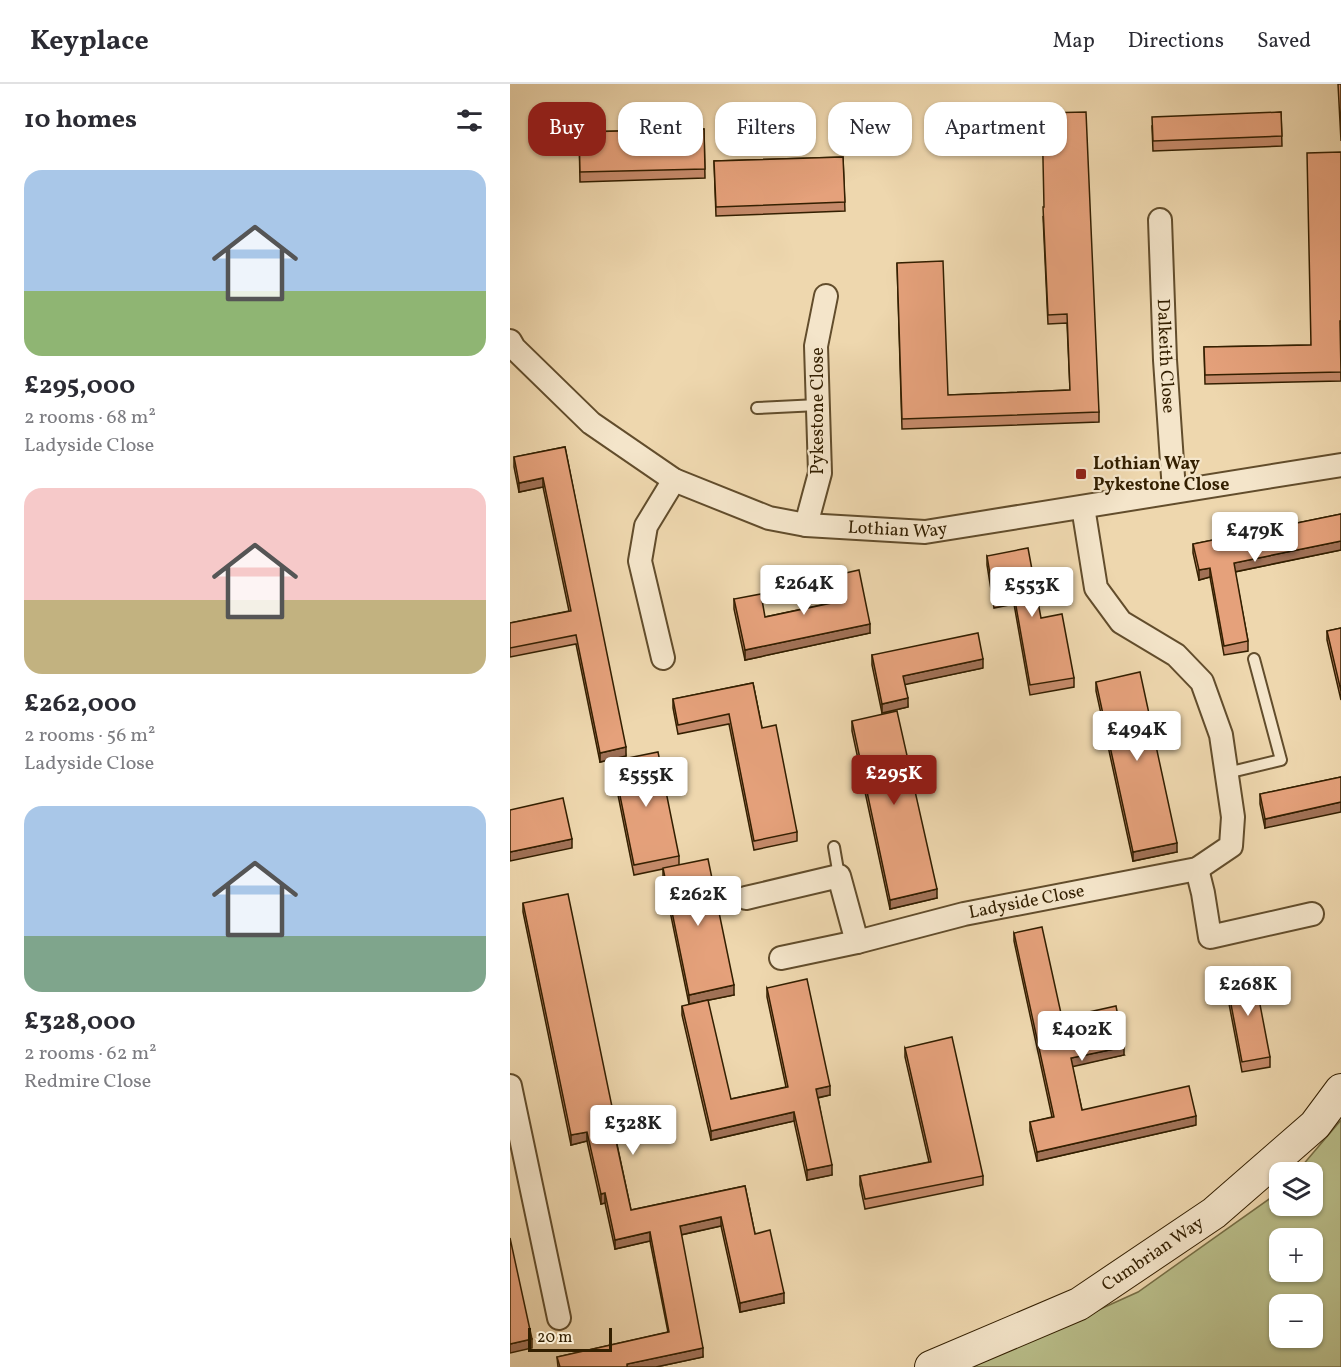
<!DOCTYPE html>
<html lang="en">
<head>
<meta charset="utf-8">
<style>
  :root { --surface:#fff; --page:#f7f7f7; --text:#2b2b33; --muted:#7c7c81; --line:#e1e1e2; --accent:#8f2418 }
  body { margin:0; font-family:Vollkorn,serif; background:var(--page); color:var(--text); height:100vh; display:flex; flex-direction:column; font-size:22px; white-space:nowrap }
  * { box-sizing:border-box; margin:0 }
  p { font-size:20px; color:var(--muted) }
  .icon { flex:none; width:33px; height:33px; fill:none; stroke:currentColor; stroke-width:2; stroke-linecap:round; stroke-linejoin:round }
  .map { position:relative; flex:1; overflow:hidden }
  .sheet { display:flex; flex-direction:column; background:var(--surface); width:510px }
  .sheet>* { flex:none }
  .hud { position:absolute; left:18px; top:18px; width:570px; height:54px; display:flex; gap:12px }
  .tools { position:absolute; left:759px; top:1078px; display:grid; gap:12px }
  .tools a { display:grid; place-items:center; width:54px; height:54px; border-radius:12px; background:var(--surface); box-shadow:0 2px 4px #0004; font-size:30px }
  .scale { position:absolute; left:18px; bottom:15px; width:84px; box-sizing:border-box; padding-left:6px; border:3px solid #331f00; border-top:0; font-size:16px; line-height:21px; white-space:nowrap; color:#331f00; -webkit-text-stroke:4px #f4e5ca; paint-order:stroke }
  .price { position:absolute; translate:-50% -51px; padding:0 14px; border-radius:6px; background:#fff; color:#222; font-size:20px; line-height:39px; filter:drop-shadow(0 2px 3px #0008) }
  .price::after { content:''; position:absolute; left:50%; top:36px; width:18px; height:14px; margin-left:-9px; background:inherit; clip-path:polygon(0 0,100% 0,50% 100%) }
  .price.active { background:var(--accent); color:#fff }
  ul { padding:0; list-style:none }
  li { display:grid; align-content:center; gap:12px; height:318px; padding:0 24px }
  li span { display:grid; place-items:center; height:186px; border-radius:18px; color:#555 }
  li>.icon { margin-inline-start:auto }
  span .icon { width:108px; height:108px; fill:#fffc; stroke-width:1 }
  li b { font-size:26px }
  h2 { display:flex; justify-content:space-between; align-items:center; height:72px; padding:0 24px; font-size:26px }
  .chip { padding:0 21px; border-radius:18px; background:var(--surface); box-shadow:0 2px 4px #0004; font-size:21px; line-height:54px }
  .chip.active { background:var(--accent); color:#fff }
  header { display:flex; align-items:center; gap:36px; box-sizing:border-box; height:84px; padding:0 30px; background:var(--surface); border-bottom:2px solid var(--line) }
  header strong { font-size:28px }
  nav { display:flex; gap:33px; margin-inline-start:auto; font-size:21px }
  main { display:flex; flex:1; min-height:0 }
  .map>svg:first-child { display:block }
  .green { fill:#b9be8a; stroke:#766e45; stroke-width:1.5; fill-rule:evenodd }
  .lines { fill:none; stroke-linecap:round; stroke-linejoin:round }
  .lane-casing { stroke:#624d2c; stroke-width:14 }
  .street-casing { stroke:#624d2c; stroke-width:26 }
  .secondary-casing { stroke:#331f00; stroke-width:34 }
  .lane { stroke:#f4e5ca; stroke-width:10 }
  .street { stroke:#f4e5ca; stroke-width:22 }
  .secondary { stroke:#f4e5ca; stroke-width:32 }
  .wall { fill:#c58a6a; stroke:#331f00; stroke-width:1.5 }
  .shaded-wall { fill:#a07156; stroke:#331f00; stroke-width:1.5 }
  .building { fill:#e5a17b; stroke:#331f00; stroke-width:1.5 }
  .poi-dot { fill:#8f2418; stroke:#f4e5ca; stroke-width:2 }
  .labels { text-anchor:middle; dominant-baseline:central; stroke-width:4.5; stroke-linejoin:round; paint-order:stroke }
  .street-label { font-size:18px; fill:#331f00; stroke:#f4e5ca }
  .poi-label { font-size:18px; font-weight:bold; fill:#331f00; stroke:#f4e5ca; text-anchor:start }
</style>
</head>
<body>
<header>
<strong>Keyplace</strong>
<nav><a>Map</a><a>Directions</a><a>Saved</a></nav>
</header>
<main>
<section class="sheet">
<h2>10 homes<svg class="icon" aria-label="filters" viewBox="0 0 24 24"><path d="M4 7h16M4 17h16"/><circle cx="9" cy="7" r="2"/><circle cx="15" cy="17" r="2"/></svg></h2>
<ul>
<li><span style="background:linear-gradient(#a9c7e8 65%,#8fb573 0)"><svg class="icon" aria-label="home" viewBox="0 0 24 24"><path d="M3 11l9-7 9 7M6 9v11h12V9"/></svg></span><div><b>£295,000</b><p>2 rooms · 68 m²</p><p>Ladyside Close</p></div></li>
<li><span style="background:linear-gradient(#f6c9c9 60%,#c2b280 0)"><svg class="icon" aria-label="home" viewBox="0 0 24 24"><path d="M3 11l9-7 9 7M6 9v11h12V9"/></svg></span><div><b>£262,000</b><p>2 rooms · 56 m²</p><p>Ladyside Close</p></div></li>
<li><span style="background:linear-gradient(#a9c7e8 70%,#7fa58c 0)"><svg class="icon" aria-label="home" viewBox="0 0 24 24"><path d="M3 11l9-7 9 7M6 9v11h12V9"/></svg></span><div><b>£328,000</b><p>2 rooms · 62 m²</p><p>Redmire Close</p></div></li>
</ul>
</section>
<div class="map">
<svg width="831" height="1283" viewBox="0 0 831 1283">
  <rect width="100%" height="100%" fill="#eed7ae"/>
  <filter id="stains"><feTurbulence type="fractalNoise" baseFrequency=".00333" numOctaves="4"/><feColorMatrix values="0 0 0 0 .2 0 0 0 0 .09 0 0 0 0 .02 0 0 0 .5 -.17"/></filter>
  <radialGradient id="worn" r=".72"><stop offset=".6" stop-color="#630" stop-opacity="0"/><stop offset="1" stop-color="#630" stop-opacity=".3"/></radialGradient>
  <path class="green" d="M831 1036V1283H462L628 1208 769 1108 770 1122H802V1089H786ZM770 1155H802V1188H770ZM770 1221H802V1254H770Z"/>
  <g class="lines">
    <g class="lane-casing">
      <path id="lane" d="M247 324 308 321
        M717 689 771 676 744 575
        M324 763 329 792"/>
    </g>
    <g class="street-casing">
      <g id="street">
        <path id="s1" d="M650 136 655 276 664 407"/>
        <path id="s2" d="M0 257 4 264 81 339 164 396 259 434 296 441 415 448 831 381"/>
        <path d="M296 441 310 389 306 262 316 212"/>
        <path d="M153 574 130 477 136 442 164 396"/>
        <path d="M687 785 693 809 700 853 802 830"/>
        <path d="M236 814 329 792 347 858"/>
        <path id="s3" d="M271 874 347 858 454 830 687 785 721 762 723 733 711 651 692 598 666 571 611 538 586 504 573 423"/>
        <path d="M0 1002 49 1234"/>
      </g>
    </g>
    <g class="secondary-casing">
      <g id="secondary">
        <path id="s4" d="M421 1283 569 1220 704 1129 805 1041 831 1006"/>
      </g>
    </g>
    <use href="#lane" class="lane"/>
    <use href="#street" class="street"/>
    <use href="#secondary" class="secondary"/>
  </g>
  <path class="wall" d="M771 28 772 62 643 67 642 42Z
    M194 45 195 94 70 98 69 48Z
    M831 68V246H830L831 297 695 300 694 263 801 261Z
    M333 73 335 127 206 132 204 77Z
    M533 132 589 328V338L392 345 387 179 438 311 560 306 557 239 538 240Z
    M55 363 116 672 90 678 66 560 0 573V539L59 527 33 403 9 408 4 383V373Z
    M831 430V467V466L725 488 738 557V567L714 571 700 493 689 496 683 469V460Z
    M477 472 531 534 564 594V603L520 611 504 520 484 524 477 481Z
    M322 492 360 549 235 576 224 525V515L255 533 325 518 322 501Z
    M831 544V616L817 556V547Z
    M362 571 473 584 395 600 398 623 372 629 362 581Z
    M586 598 667 768 623 777 586 607Z
    M243 599 252 644 287 748V757L244 766 219 640 168 650 163 624V615Z
    M342 637 427 814 380 825 342 647Z
    M103 677 169 772V781L224 911 179 920 153 793V785L124 791 103 686Z
    M831 693 755 744 750 720V710Z
    M13 819 106 1051H105L121 1126 235 1102 245 1150 274 1219 230 1228 211 1142 171 1151 193 1273 146 1283H48L47 1273 158 1248 140 1157 105 1165 95 1119 91 1120 77 1057 61 1061 13 828Z
    M504 849 552 934 614 971 562 982 572 1026 686 1041 527 1077 520 1047V1038L542 1033 504 857Z
    M716 894 760 973V983L732 988 716 904Z
    M257 904 320 1011 308 1014 322 1091 297 1096 284 1037 201 1056 172 931V922L221 1015 276 1003 257 913Z
    M395 964 473 1092V1101L355 1125 350 1101V1092L419 1078 395 973Z"/>
  <path class="shaded-wall" d="M33 394V403L9 408V399Z
    M831 457V466L724 488V479Z
    M700 484V493L689 496V486Z
    M360 540V549L235 576V566Z
    M473 575V584L393 601V592Z
    M398 614V623L372 629V620Z
    M116 663V672L90 678V669Z
    M831 718V728L755 744V735Z
    M62 755V764L0 777V768Z
    M667 759V768L623 777V768Z
    M427 805V814L380 825V816Z
    M224 901V911L179 920V911Z
    M614 963V971L561 983V974Z
    M320 1002V1011L306 1014V1005Z
    M284 1028V1037L201 1056V1047Z
    M686 1032V1041L527 1077V1068Z
    M77 1048V1057L61 1061V1051Z
    M322 1081V1091L297 1096V1086Z
    M95 1109V1119L91 1120V1110Z
    M211 1133V1142L170 1151V1142Z
    M140 1148V1157L105 1165V1156Z
    M274 1209V1219L230 1228V1219Z
    M22 1255V1264L0 1269V1260Z
    M193 1264V1273L146 1283H117V1280Z"/>
  <path class="building" d="M828 0H831V57Z
    M576 28 589 328 392 335 387 179 433 177 438 311 560 306 557 230 538 231 533 123H534L532 29Z
    M771 28 772 52 643 57 642 33Z
    M194 45 195 85 70 88 69 48Z
    M831 68V237H830L831 288 695 291 694 263 801 261 797 69Z
    M333 73 335 118 206 123 204 77Z
    M55 363 116 663 90 669 66 551 0 564V539L61 527 33 394 9 399 4 373Z
    M831 430V458V457L724 479 738 557 714 562 700 484 689 486 683 460Z
    M518 464 531 534 552 530 564 594 520 601 504 511 484 514 477 472Z
    M349 486 360 540 235 566 224 515 251 510 255 533 327 518 322 492Z
    M831 544V607L817 547Z
    M468 549 473 575 393 592 398 614 372 620 362 571Z
    M630 588 667 759 623 768 586 598Z
    M243 599 252 644 266 641 287 748 244 757 219 630 168 641 163 615Z
    M387 627 427 805 380 816 342 637Z
    M148 668 169 772 124 781 103 677Z
    M831 693V718L755 735 750 710Z
    M53 714 62 755 0 768V726Z
    M198 775 224 901 179 911 153 784Z
    M58 810 106 1042 103 1043 121 1126 235 1102 245 1150 260 1146 274 1209 230 1219 211 1133 170 1142 193 1264 117 1280V1283H50L47 1273 159 1248 140 1148 105 1156 95 1109 91 1110 77 1048 61 1051 13 819Z
    M532 843 552 934 606 922 614 963 561 974 572 1026 679 1002 686 1032 527 1068 520 1038 544 1033 504 849Z
    M744 889 760 973 732 978 716 894Z
    M297 895 320 1002 306 1005 322 1081 297 1086 284 1028 201 1047 172 922 198 916 221 1015 278 1003 257 904Z
    M442 953 473 1092 355 1115 350 1092 421 1078 395 964Z
    M0 1154 22 1255 0 1260Z"/>
  <rect class="poi-dot" x="565" y="384" width="12" height="12" rx="3"/>
  <g class="labels">
    <g class="street-label">
      <text stroke="none"><textPath href="#s1" startOffset="136">Dalkeith Close</textPath></text>
      <text transform="translate(308 327) rotate(-90)">Pykestone Close</text>
      <text stroke="none"><textPath href="#s2" startOffset="448">Lothian Way</textPath></text>
      <text stroke="none"><textPath href="#s3" startOffset="252">Ladyside Close</textPath></text>
      <text stroke="none"><textPath href="#s4" startOffset="250">Cumbrian Way</textPath></text>
    </g>
    <g class="poi-label">
      <text x="583" y="380">Lothian Way<tspan x="583" dy="21">Pykestone Close</tspan></text>
    </g>
  </g>
  <rect width="100%" height="100%" filter="url(#stains)"/>
  <rect width="100%" height="100%" fill="url(#worn)"/>
</svg>
<div class="tools">
<a><svg class="icon" aria-label="layers" viewBox="0 0 24 24"><path d="M12 4l9 5-9 5-9-5zM3 14l9 5 9-5"/></svg></a>
<a>+</a>
<a>−</a>
</div>
<div class="scale">20 m</div>
<b class="price" style="left:745px;top:479px">£479K</b>
<b class="price" style="left:294px;top:532px">£264K</b>
<b class="price" style="left:522px;top:534px">£553K</b>
<b class="price" style="left:627px;top:678px">£494K</b>
<b class="price active" style="left:384px;top:722px">£295K</b>
<b class="price" style="left:136px;top:724px">£555K</b>
<b class="price" style="left:188px;top:843px">£262K</b>
<b class="price" style="left:738px;top:933px">£268K</b>
<b class="price" style="left:572px;top:978px">£402K</b>
<b class="price" style="left:123px;top:1072px">£328K</b>
<div class="hud">
<a class="chip active">Buy</a>
<a class="chip">Rent</a>
<a class="chip">Filters</a>
<a class="chip">New</a>
<a class="chip">Apartment</a>
</div>
</div>
</main>
</body>
</html>
